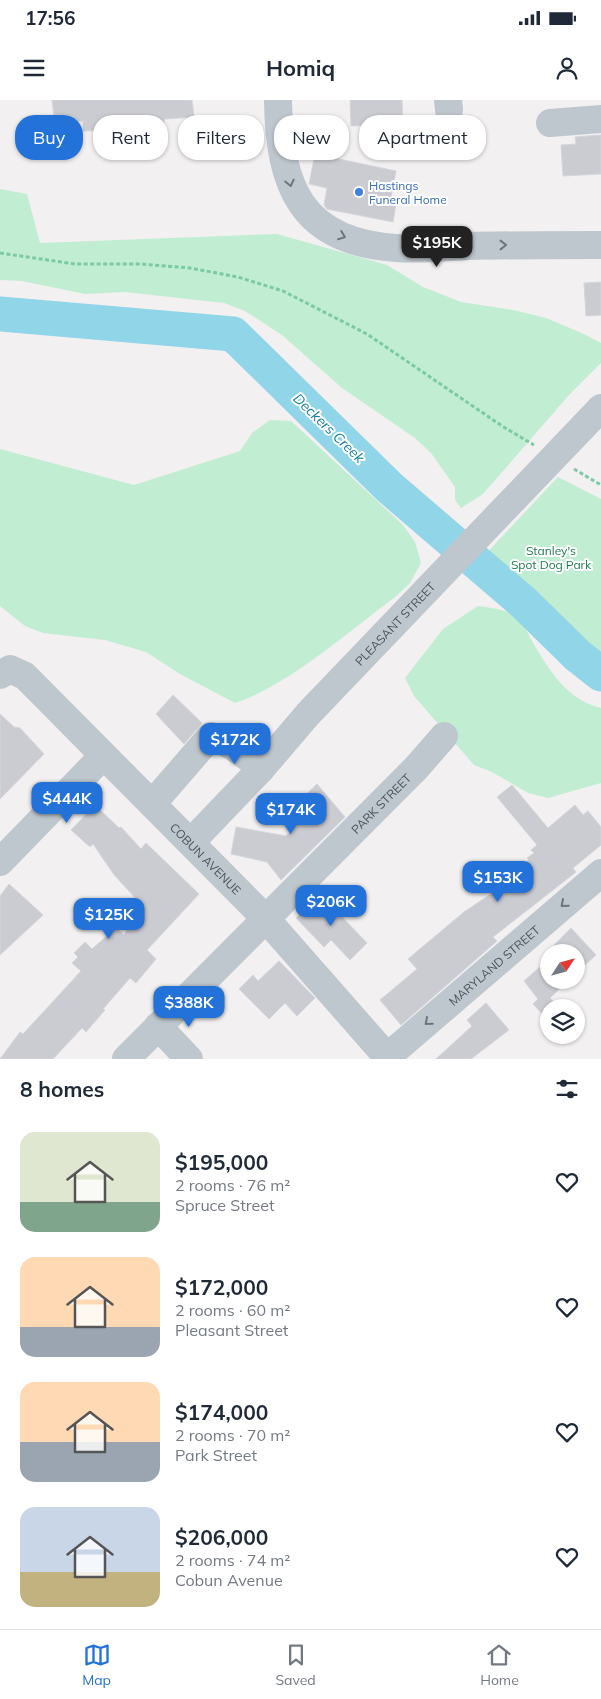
<!DOCTYPE html>
<html lang="en">
<head>
<meta charset="utf-8">
<style>
  :root { --surface:#fff; --page:#f6f6f7; --text:#1f2937; --muted:#747a83; --line:#e0e1e3; --accent:#2272da }
  body { margin:0; font-family:Mulish,sans-serif; background:var(--page); color:var(--text); height:100vh; display:flex; flex-direction:column; font-size:19px; white-space:nowrap }
  * { box-sizing:border-box; margin:0 }
  p { font-size:16px; color:var(--muted) }
  .icon { flex:none; width:28px; height:28px; fill:none; stroke:currentColor; stroke-width:2; stroke-linecap:round; stroke-linejoin:round }
  .map { position:relative; height:959px; overflow:hidden }
  .drawer { display:flex; flex-direction:column; background:var(--surface); flex:1 }
  .drawer>* { flex:none }
  .guide { position:absolute; left:15px; top:15px; width:571px; height:45px; display:flex; gap:10px }
  .needle { width:32px; rotate:54deg }
  .controls { position:absolute; left:540px; top:844px; display:grid; gap:10px }
  .controls a { display:grid; place-items:center; width:45px; height:45px; border-radius:50%; background:var(--surface); box-shadow:0 1px 4px #0004; font-size:25px }
  .price { position:absolute; translate:-50% -42px; padding:0 11px; border-radius:10px; background:var(--accent); color:#fff; font-size:16px; line-height:32px; filter:drop-shadow(0 1px 2px #0008) }
  .price::after { content:''; position:absolute; left:50%; top:30px; width:15px; height:11px; margin-left:-8px; background:inherit; clip-path:polygon(0 0,100% 0,50% 100%) }
  .price.active { background:#222; color:#fff }
  ul { padding:0; list-style:none }
  li { display:flex; align-items:center; gap:15px; height:125px; padding:0 20px }
  li span { display:grid; place-items:center; flex:none; width:140px; height:100px; border-radius:15px; color:#555 }
  li>.icon { margin-inline-start:auto }
  span .icon { width:60px; height:60px; fill:#fffc; stroke-width:1 }
  li b { font-size:21px }
  h2 { display:flex; justify-content:space-between; align-items:center; height:60px; padding:0 20px; font-size:21px }
  .chip { padding:0 18px; border-radius:20px; background:var(--surface); box-shadow:0 1px 4px #0004; font-size:18px; line-height:45px }
  .chip.active { background:var(--accent); color:#fff }
  .status { display:flex; justify-content:space-between; align-items:center; height:35px; padding:0 25px; background:var(--surface); direction:ltr }
  .status svg { height:14px; fill:currentColor }
  header { display:flex; justify-content:space-between; align-items:center; height:65px; padding:0 20px; background:var(--surface); font-size:22px; font-weight:700 }
  .menu { display:flex; justify-content:space-around; align-items:center; height:70px; border-top:1px solid var(--line); background:var(--surface); font-size:14px; color:var(--muted) }
  .menu a { display:grid; justify-items:center; gap:2px }
  .menu .active { color:var(--accent) }
  .map>svg:first-child { display:block }
  .green { fill:#c1edd2 }
  .lines { fill:none; stroke-linecap:round; stroke-linejoin:round }
  .river { stroke:#90d5e8; stroke-width:35 }
  .building { fill:#caccd2; stroke:#d4d6db }
  .path { stroke:#7acaa3; stroke-width:3; stroke-dasharray:4 2.5; stroke-linecap:butt }
  .minor { stroke:#bfc7ce; stroke-width:28 }
  .oneway { stroke:#6c767e }
  .shop-dot { fill:#3f7fe0; stroke:#fff; stroke-width:2 }
  .labels { text-anchor:middle; dominant-baseline:central; stroke-width:4; stroke-linejoin:round; paint-order:stroke }
  .shop-label { font-size:12px; fill:#366cbe; stroke:#fff; text-anchor:start }
  .park-label { font-size:12px; fill:#1c7b4c; stroke:#fff }
  .street-label { font-size:12px; fill:#49535c; stroke:#fff }
  .water-label { font-size:14px; font-style:italic; fill:#14809e; stroke:#fff }
</style>
</head>
<body>
<div class="status"><b>17:56</b><svg viewBox="0 0 49 12"><path d="M0 12V9h3v3zM5 12V6h3v6zM10 12V3h3v9zM15 12V0h3v12zM26 1h20v11H26zM47 4h2v5h-2z"/></svg></div>
<header><svg class="icon" aria-label="menu" viewBox="0 0 24 24"><path d="M4 6h16M4 12h16M4 18h16"/></svg>Homiq<svg class="icon" aria-label="person" viewBox="0 0 24 24"><circle cx="12" cy="8" r="4"/><path d="M4 21q1-7 8-7t8 7"/></svg></header>
<div class="map">
<svg width="601" height="959" viewBox="0 0 601 959">
  <rect width="100%" height="100%" fill="#f2f0f0"/>
  <path class="green" d="M0 89 27 94 40 143 277 134 387 165 423 187 461 202 513 210 546 218 584 234 601 243V263L569 295 483 394 461 408 455 400V387L431 353 415 338 342 288 282 235 245 211 224 203 125 192 85 194 22 181 0 180Z
    M270 320 291 321 403 425 415 442 421 463 410 483 395 497C348 532 289 585 235 603L180 574 146 552 105 540 43 533 25 526 0 506V349L134 385 240 351 252 333Z
    M558 377 601 399V571L481 459Z
    M478 506C491 508 507 509 518 518 524 523 528 534 532 541 549 570 567 600 601 608V683L548 698 528 693 492 672 474 665 414 596 405 578 443 529Z"/>
  <g class="lines">
    <path class="river" d="M0 214 233 234 389 387 524 503 577 555 601 574"/>
  </g>
  <path class="building" d="M52 0H192L194 17 164 19 166 49 123 52 122 30 83 31V21L55 24Z
    M350 0H402L403 24 351 26Z
    M601 35V74L563 76 561 45 576 44 575 37Z
    M315 54 396 71 391 97 397 98 393 122 327 109 324 105 327 88 309 84Z
    M601 182V215L586 216 584 183Z
    M173 595 202 623 184 644 156 614Z
    M0 614 14 627 20 628 44 654 0 699Z
    M317 684 345 717 281 780 267 762 231 754 236 727 286 736 306 716 295 705Z
    M512 685 548 728 575 705 583 715 588 711 601 727V745L573 768 576 772 493 837 497 841 401 925 380 900 417 869 408 859 464 812 507 783 505 780 529 760 527 758 534 753 531 750 537 745 497 697Z
    M95 705 119 728 121 727 141 749 146 743 199 794 147 850 156 859 136 883 130 878 103 909 105 910 86 932 82 928 53 959H0L20 932 23 934 81 871 72 863 78 857 74 853 85 842 92 849 116 828 124 835 142 805 115 776 93 744 90 747 71 730Z
    M9 784 43 815 0 855V796Z
    M320 794 367 843 350 860 331 840 324 847 296 818Z
    M571 828 596 855 576 873V852H557L559 850 554 845Z
    M549 859V880H569L550 898 559 908H549V921L533 904 538 899 524 881Z
    M279 861 315 898 297 916 285 903 269 919 239 889 253 875 258 881Z
    M486 903 509 930 471 959H436L472 926 467 920Z"/>
  <g class="lines">
    <path class="path" d="M0 153 75 164H141L190 168 238 177 283 191 367 234 502 326 534 345
      M574 369 601 385"/>
    <g class="minor">
      <path d="M278 0C279 86 301 142 396 148 419 150 444 147 468 146 512 145 557 145 601 145"/>
      <path d="M448 0 449 10"/>
      <path d="M550 23 601 19"/>
      <path id="s1" d="M0 575 10 569 25 576 266 819 389 959"/>
      <path d="M152 704 211 636C231 644 246 654 261 669"/>
      <path id="s2" d="M191 742 261 669 308 614 601 308"/>
      <path d="M0 762 103 656"/>
      <path d="M158 926 189 959"/>
      <path id="s3" d="M387 957 601 773"/>
      <path id="s4" d="M126 959 417 667 444 636"/>
    </g>
  </g>
  <defs><path id="oneway-chevron" d="M-2-3.5L2.5 0L-2 3.5" fill="none" stroke-width="1.6" stroke-linecap="round" stroke-linejoin="round" transform="scale(1.25)"/></defs>
  <g class="oneway">
    <use href="#oneway-chevron" transform="translate(290 83) rotate(77)"/>
    <use href="#oneway-chevron" transform="translate(342 136) rotate(21)"/>
    <use href="#oneway-chevron" transform="translate(503 145)"/>
    <use href="#oneway-chevron" transform="translate(564 804) rotate(139)"/>
    <use href="#oneway-chevron" transform="translate(428 922) rotate(139)"/>
  </g>
  <circle class="shop-dot" cx="359" cy="92" r="5"/>
  <g class="labels">
    <g class="shop-label">
      <text x="369" y="85">Hastings<tspan x="369" dy="14">Funeral Home</tspan></text>
    </g>
    <g class="park-label">
      <text x="551" y="450">Stanley's<tspan x="551" dy="14">Spot Dog Park</tspan></text>
    </g>
    <g class="street-label">
      <text stroke="none"><textPath href="#s2" startOffset="299">PLEASANT STREET</textPath></text>
      <text stroke="none"><textPath href="#s4" startOffset="361">PARK STREET</textPath></text>
      <text stroke="none"><textPath href="#s1" startOffset="285">COBUN AVENUE</textPath></text>
      <text stroke="none"><textPath href="#s3" startOffset="141">MARYLAND STREET</textPath></text>
    </g>
    <g class="water-label">
      <text transform="translate(329 328) rotate(44)">Deckers Creek</text>
    </g>
  </g>
</svg>
<div class="controls">
<a><svg class="needle" viewBox="-14 -14 28 28"><path d="M0-13l5 13h-10z" fill="#e53935"/><path d="M0 13l5-13h-10z" fill="#747a83"/></svg></a>
<a><svg class="icon" aria-label="layers" viewBox="0 0 24 24"><path d="M12 4l9 5-9 5-9-5zM3 14l9 5 9-5"/></svg></a>
</div>
<b class="price active" style="left:437px;top:168px">$195K</b>
<b class="price" style="left:235px;top:665px">$172K</b>
<b class="price" style="left:67px;top:724px">$444K</b>
<b class="price" style="left:291px;top:735px">$174K</b>
<b class="price" style="left:498px;top:803px">$153K</b>
<b class="price" style="left:331px;top:827px">$206K</b>
<b class="price" style="left:109px;top:840px">$125K</b>
<b class="price" style="left:189px;top:928px">$388K</b>
<div class="guide">
<a class="chip active">Buy</a>
<a class="chip">Rent</a>
<a class="chip">Filters</a>
<a class="chip">New</a>
<a class="chip">Apartment</a>
</div>
</div>
<section class="drawer">
<h2>8 homes<svg class="icon" aria-label="filters" viewBox="0 0 24 24"><path d="M4 7h16M4 17h16"/><circle cx="9" cy="7" r="2"/><circle cx="15" cy="17" r="2"/></svg></h2>
<ul>
<li><span style="background:linear-gradient(#dfe7d0 70%,#7fa58c 0)"><svg class="icon" aria-label="home" viewBox="0 0 24 24"><path d="M3 11l9-7 9 7M6 9v11h12V9"/></svg></span><div><b>$195,000</b><p>2 rooms · 76 m²</p><p>Spruce Street</p></div><svg class="icon" aria-label="heart" viewBox="0 0 24 24"><path d="M12 20l-8-8c-3-5 5-10 8-4 3-6 11-1 8 4z"/></svg></li>
<li><span style="background:linear-gradient(#ffd9b3 70%,#9aa5b1 0)"><svg class="icon" aria-label="home" viewBox="0 0 24 24"><path d="M3 11l9-7 9 7M6 9v11h12V9"/></svg></span><div><b>$172,000</b><p>2 rooms · 60 m²</p><p>Pleasant Street</p></div><svg class="icon" aria-label="heart" viewBox="0 0 24 24"><path d="M12 20l-8-8c-3-5 5-10 8-4 3-6 11-1 8 4z"/></svg></li>
<li><span style="background:linear-gradient(#ffd9b3 60%,#9aa5b1 0)"><svg class="icon" aria-label="home" viewBox="0 0 24 24"><path d="M3 11l9-7 9 7M6 9v11h12V9"/></svg></span><div><b>$174,000</b><p>2 rooms · 70 m²</p><p>Park Street</p></div><svg class="icon" aria-label="heart" viewBox="0 0 24 24"><path d="M12 20l-8-8c-3-5 5-10 8-4 3-6 11-1 8 4z"/></svg></li>
<li><span style="background:linear-gradient(#c9d6e8 65%,#c2b280 0)"><svg class="icon" aria-label="home" viewBox="0 0 24 24"><path d="M3 11l9-7 9 7M6 9v11h12V9"/></svg></span><div><b>$206,000</b><p>2 rooms · 74 m²</p><p>Cobun Avenue</p></div><svg class="icon" aria-label="heart" viewBox="0 0 24 24"><path d="M12 20l-8-8c-3-5 5-10 8-4 3-6 11-1 8 4z"/></svg></li>
</ul>
</section>
<nav class="menu">
<a class="active"><svg class="icon" aria-label="map" viewBox="0 0 24 24"><path d="M3 6l6-2 6 2 6-2v14l-6 2-6-2-6 2zM9 4v14M15 6v14"/></svg>Map</a>
<a><svg class="icon" aria-label="saved" viewBox="0 0 24 24"><path d="M7 4h10v16l-5-4-5 4z"/></svg>Saved</a>
<a><svg class="icon" aria-label="home" viewBox="0 0 24 24"><path d="M3 11l9-7 9 7M6 9v11h12V9"/></svg>Home</a>
</nav>
</body>
</html>
